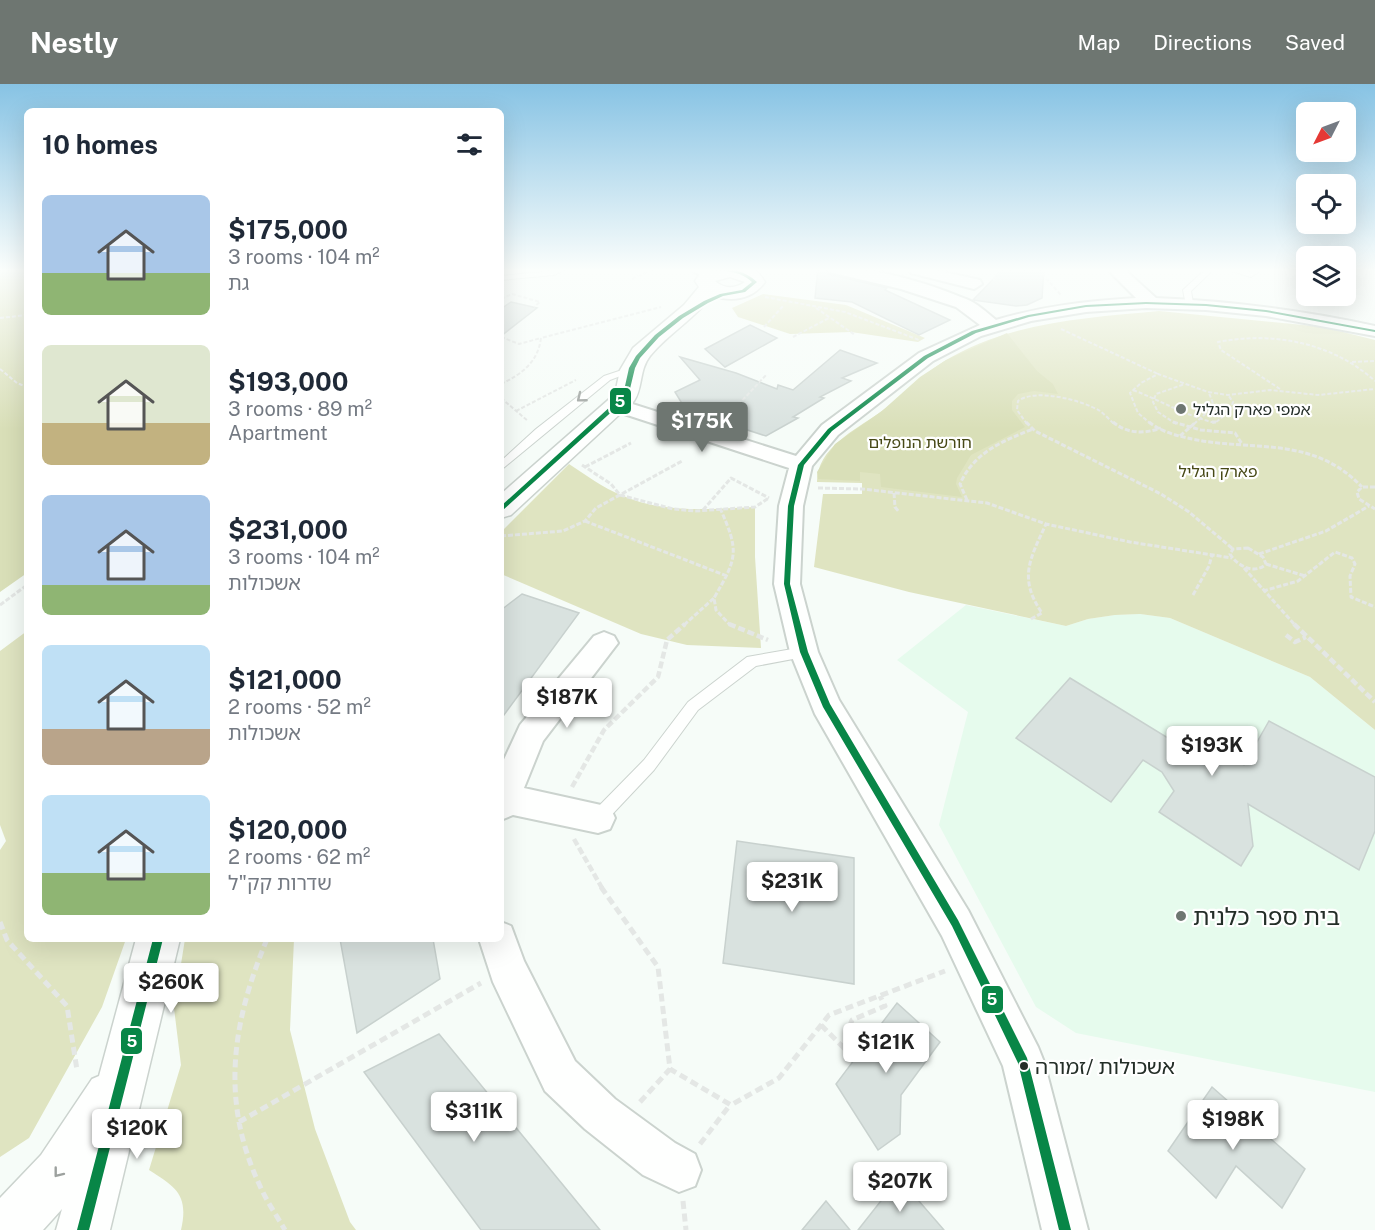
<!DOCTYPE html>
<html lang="en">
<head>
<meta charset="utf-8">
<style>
  :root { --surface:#fff; --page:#f6f6f7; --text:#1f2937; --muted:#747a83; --accent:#6e7671 }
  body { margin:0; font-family:"Public Sans","Noto Sans Hebrew",sans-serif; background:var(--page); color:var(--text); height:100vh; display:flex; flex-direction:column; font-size:22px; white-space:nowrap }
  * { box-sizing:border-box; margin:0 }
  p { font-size:20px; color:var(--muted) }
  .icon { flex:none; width:33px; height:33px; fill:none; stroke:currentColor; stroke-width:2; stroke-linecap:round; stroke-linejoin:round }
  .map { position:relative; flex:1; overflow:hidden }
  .side { position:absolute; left:24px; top:24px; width:480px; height:834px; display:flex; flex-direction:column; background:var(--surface); border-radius:9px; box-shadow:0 6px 24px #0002 }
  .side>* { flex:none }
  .needle { width:39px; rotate:228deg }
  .buttons { position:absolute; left:1296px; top:18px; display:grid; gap:12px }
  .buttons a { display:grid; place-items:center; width:60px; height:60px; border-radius:9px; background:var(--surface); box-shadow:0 6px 24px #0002; font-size:30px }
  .price { position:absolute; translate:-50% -51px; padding:0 14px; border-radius:6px; background:#fff; color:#222; font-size:20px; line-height:39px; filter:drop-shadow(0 2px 3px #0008) }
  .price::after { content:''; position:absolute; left:50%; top:36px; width:18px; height:14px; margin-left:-9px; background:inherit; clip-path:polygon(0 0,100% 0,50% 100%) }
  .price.selected { background:var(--accent); color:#fff }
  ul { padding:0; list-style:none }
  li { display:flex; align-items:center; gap:18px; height:150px; padding:0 18px }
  li span { display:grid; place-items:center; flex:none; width:168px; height:120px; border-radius:9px; color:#555 }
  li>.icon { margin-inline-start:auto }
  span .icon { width:72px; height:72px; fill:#fffc; stroke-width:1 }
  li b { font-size:26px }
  h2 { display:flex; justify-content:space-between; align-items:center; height:72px; padding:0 18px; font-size:26px }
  header { display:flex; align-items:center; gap:36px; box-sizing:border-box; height:84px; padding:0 30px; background:var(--accent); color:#fff }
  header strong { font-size:28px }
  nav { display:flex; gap:33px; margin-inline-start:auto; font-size:21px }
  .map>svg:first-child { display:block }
  .built { fill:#e6fbed }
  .green { fill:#dfe4c1 }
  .forest { fill:#d9dfb8 }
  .building { fill:#d9e2df; stroke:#c8d1ce; stroke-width:1.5 }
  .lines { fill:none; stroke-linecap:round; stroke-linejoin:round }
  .lane-casing { stroke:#cbd3ce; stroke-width:2 }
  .street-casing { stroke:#cbd3ce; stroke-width:4 }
  .secondary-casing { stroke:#cbd3ce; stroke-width:3 }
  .path-far3 { stroke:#e4e7e5; stroke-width:2; stroke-dasharray:4 2; stroke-linecap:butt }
  .path-far2 { stroke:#e4e7e5; stroke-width:3; stroke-dasharray:5 2; stroke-linecap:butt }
  .path-far1 { stroke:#e4e7e5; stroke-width:4.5; stroke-dasharray:7 3; stroke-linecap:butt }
  .path { stroke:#e4e7e5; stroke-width:5; stroke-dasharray:8 4.5; stroke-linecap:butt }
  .lane { fill:#fefffe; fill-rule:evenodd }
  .street { fill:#fefffe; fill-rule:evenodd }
  .secondary { fill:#fefffe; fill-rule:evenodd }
  .bus-1-casing { stroke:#fff; stroke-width:4 }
  .bus-1 { fill:#088647; fill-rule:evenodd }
  .oneway { stroke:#9ca19e }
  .poi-dot { fill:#6e7671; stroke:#fff; stroke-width:2 }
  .bus-dot { fill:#242e28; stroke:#fff; stroke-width:2 }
  .labels { text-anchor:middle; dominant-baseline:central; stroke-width:4.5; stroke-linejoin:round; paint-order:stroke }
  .far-poi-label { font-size:16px; fill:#242e28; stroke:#fff; text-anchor:start }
  .far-park-label { font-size:16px; fill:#474916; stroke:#fff }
  .near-bus-label { font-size:21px; fill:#242e28; stroke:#fff; text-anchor:start }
  .near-poi-label { font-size:24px; fill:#242e28; stroke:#fff; text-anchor:start }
  .line-badge { stroke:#fff; stroke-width:2 }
  .badge-label { font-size:16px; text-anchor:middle; font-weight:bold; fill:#fff }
</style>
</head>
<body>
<header>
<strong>Nestly</strong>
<nav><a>Map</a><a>Directions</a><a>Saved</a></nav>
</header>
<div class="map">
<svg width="1375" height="1146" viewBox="0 0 1375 1146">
  <rect width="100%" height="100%" fill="#f6fcf8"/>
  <path class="built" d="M966 521 1066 542 1088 535 1115 531 1140 530 1170 534 1310 593 1375 646V1008L1076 949 1036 923 939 741 968 628 897 576Z"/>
  <path class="green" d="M763 210 846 221 925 254 918 258 851 248 790 250 738 233 732 224Z
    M1159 227 1323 243 1375 256V646L1310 593 1170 534 1140 530 1115 531 1088 535 1066 542 909 508 814 483 823 410H862V399L817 398C817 364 855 346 879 329 901 314 919 293 943 278 1008 238 1085 234 1159 227Z
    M569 380C586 391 603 404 621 411 663 430 710 425 755 423V473L761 564 687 561 641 550 501 490V448Z
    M27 547V855H126L102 923 29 1054 0 1073V766L6 757 0 741V567Z
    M185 855H294L290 946 315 1045 350 1138 356 1146H181C189 1111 176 1103 149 1086L181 981 174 924Z"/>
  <path class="forest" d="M0 185H27V489L0 508Z
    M1007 249 1037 287 1053 300 1058 310 1034 307 1018 310 1012 317V326L1025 343 971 371 957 394 956 400 962 413 881 403 880 390 860 388V397L818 395 817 388 835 360 882 327 920 293 946 276Z"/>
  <path class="building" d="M818 184H825L828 190 887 204 885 206 950 236 919 251 852 218 815 214Z
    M1004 184H1044L1042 214 1027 221 1016 222 973 216Z
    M511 218 537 224 501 252V225Z
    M750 241 777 254 725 283 705 265Z
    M840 266 877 279 842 294 851 297 820 313 824 314 793 333 798 334 766 352 686 326 675 308 700 296 680 273 736 289 777 305 778 301 793 306Z
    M522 510 579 529 501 635V526Z
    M1070 594 1176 659 1199 655 1244 681 1269 637 1375 693V747L1359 786 1248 720 1253 762 1241 782 1159 728 1174 707 1162 688 1143 676 1111 718 1016 654Z
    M737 757 854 774V900L723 879Z
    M340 855H433L440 895 357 949Z
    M897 919 940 958 901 1011 900 1050 878 1066 836 1000Z
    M439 950 600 1146H481L364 988Z
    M1212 1003 1305 1085 1282 1124 1236 1082 1216 1114 1168 1067Z
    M899 1094 944 1146H858Z
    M826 1117 850 1146H802Z"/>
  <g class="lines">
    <g class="lane-casing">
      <path id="lane" d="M557 185H566L554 191 501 196V192L552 187Z
        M1206 185H1214L1191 207 1193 219 1186 221 1183 206Z
        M1225 185H1236L1250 188 1255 185H1263L1251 193Z
        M628 284 636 286 610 296 501 386V377L536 345 604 292Z
        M804 563 809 564 811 568 809 572 756 582 698 626 654 686 604 739 598 741 592 739 590 734 592 729 644 676 688 618 747 573Z"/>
    </g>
    <g class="street-casing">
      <path id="street" d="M690 185H728L730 187C722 195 698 193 690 185Z
        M827 185C867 180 928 199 966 215 977 219 987 229 996 236 1042 222 1088 217 1136 214L1107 185H1124L1156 214C1230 217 1302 226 1375 242V252L1266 232 1206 226 1146 224 1086 228 1031 237 981 252 933 277 838 351 812 382 803 422 800 500 818 568 839 616 968 826 1038 963 1044 978 1088 1146H1042L1003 982 942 852 815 630 790 568 774 500 779 422 789 384 609 325 606 321 609 317 616 315 623 317 796 372 822 341 919 269 980 241 956 223 901 205 829 188Z
        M910 185H931L980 196 982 200 974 205 911 189Z
        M604 548 614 552 618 559 543 657 524 704 610 723 615 734 610 745 598 749 513 731 501 736V682L520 641 594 552Z
        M501 838 511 842 524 877 575 977 615 1015 675 1059 695 1070 701 1086 695 1102 679 1108 643 1091 585 1045 545 1007 493 898 479 855H501Z"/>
    </g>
    <g class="secondary-casing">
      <path id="secondary" d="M713 185H743L758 188 765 198C752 216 732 218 712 212 694 235 668 250 650 272 639 286 643 304 634 317L511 431 501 434V410L615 310 620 286 633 264 684 221 699 203 695 197 702 187ZM730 193 745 198C735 205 724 205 715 197Z
        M136 855H180L110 1146H56L62 1125 43 1146H0V1114L41 1071 92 995 99 992Z"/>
    </g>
    <path class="path-far3" d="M1038 185 1061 211
      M1363 185 1375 187
      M1346 189 1349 185
      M632 195 655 185
      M993 196 1003 185
      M765 213 845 228 919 256
      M501 215 512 210 540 218 534 223
      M1329 222 1328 216 1331 212
      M816 224 855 251
      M0 234 27 231
      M764 243 784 221
      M1061 245 1158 290
      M501 253 519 260 541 254
      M793 253 829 234
      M1352 278 1375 277
      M0 285 17 299 27 303
      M501 300C522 290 538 278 541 254L661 223
      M1280 305 1221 266 1218 258C1273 247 1333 259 1375 297
      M1133 306C1162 317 1184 331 1215 339L1230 327 1233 318 1228 311
      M501 314 528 337
      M516 327 576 296
      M722 338 767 290
      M1027 340 1017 326 1018 317C1035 304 1082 316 1100 327 1105 331 1110 336 1114 340
      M1151 340 1138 329 1130 309 1141 299 1158 290 1208 308 1228 311 1270 306 1318 311 1375 305
      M1176 340 1158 328 1153 318 1156 310 1185 300
      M1194 340 1214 322 1209 309"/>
    <path class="path-far2" d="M1026 338 1035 347 1161 410 1189 428 1233 465
      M1113 338C1127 350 1144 350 1161 344
      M1149 338C1161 348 1178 352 1192 355 1255 368 1312 351 1362 403
      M1173 338 1201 346 1235 349 1242 360
      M1212 338H1216
      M1180 352 1196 338
      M582 381 611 400 620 411 673 425 695 427 755 423 769 414
      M585 383 631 359
      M1375 403H1362L1357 408 1359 415 1375 425
      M818 404 862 405 987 419 1046 440 1130 458 1232 474
      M894 409 895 423 899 428
      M967 416 960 400C974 368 1003 357 1033 345
      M720 424C739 467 738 473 714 514L716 526 730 541
      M703 426 731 394 769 414
      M585 437 727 492
      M501 452 563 447 585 437 596 424 682 377
      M1248 464 1263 473 1266 480C1255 491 1237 482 1230 470L1233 465Z
      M1259 470 1326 447 1369 422
      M1266 480 1305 492
      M1244 484 1295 541
      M1263 507 1298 497 1335 468 1352 474 1355 480 1350 492 1351 513 1375 523
      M1193 511 1209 482 1212 471
      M0 521 27 501
      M1031 535 1042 529C1018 494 1030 475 1046 440
      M684 541 714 514"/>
    <path class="path-far1" d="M729 540 768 556
      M1294 540 1375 618
      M1286 551 1295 558 1306 553
      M572 703 604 646 658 593 667 556 685 540
      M574 755 602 804"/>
    <path class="path" d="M601 803 658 883 670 985 731 1021 779 994 829 931 945 887
      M0 838 7 856 67 922 77 986
      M267 855C232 939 220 1017 260 1102 267 1118 277 1132 285 1146
      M821 941 843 963
      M854 975 843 963C849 956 848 945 852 936L885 922 880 912
      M640 1018 670 985
      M239 1038 481 899
      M700 1060 730 1021
      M683 1117 686 1146"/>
    <use href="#lane" class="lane"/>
    <use href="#street" class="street"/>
    <use href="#secondary" class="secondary"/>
    <g class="bus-1-casing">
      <path id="bus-1" d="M696 185C717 183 741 182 757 198L745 208 723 212 708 219 683 234 659 253 640 274 635 284 628 313 503 426 501 427V422L623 311 629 284 636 272 655 251 679 232 704 217 720 210 742 206 752 198C737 184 717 187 698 186Z
        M1146 218 1206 220 1266 226 1375 246V248L1266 228 1206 222 1146 220 1086 223 1029 233 976 249 928 274 832 347 804 381 794 422 790 500 808 568 830 620 958 836 1027 974 1071 1146H1059L1018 979 952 842 823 623 800 568 784 500 788 422 798 381 828 345 924 272 972 247 1028 231 1086 221Z
        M153 855H163L89 1146H77Z"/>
    </g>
    <use href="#bus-1" class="bus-1"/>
  </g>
  <defs><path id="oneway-chevron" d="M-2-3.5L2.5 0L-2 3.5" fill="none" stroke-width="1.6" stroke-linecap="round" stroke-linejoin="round" transform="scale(1.5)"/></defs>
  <g class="oneway">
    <use href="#oneway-chevron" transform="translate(581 314) rotate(141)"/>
    <use href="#oneway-chevron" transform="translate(58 1089) rotate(128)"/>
  </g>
  <linearGradient id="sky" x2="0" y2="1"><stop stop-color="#87c3e4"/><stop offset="0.54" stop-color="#fbfefc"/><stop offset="1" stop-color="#fbfefc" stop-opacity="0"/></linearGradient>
  <rect width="1375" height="345" fill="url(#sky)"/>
  <g class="poi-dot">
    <circle cx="1181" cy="325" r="6"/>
    <circle cx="1181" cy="832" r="6"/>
  </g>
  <circle class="bus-dot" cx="1024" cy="982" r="5"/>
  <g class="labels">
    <g class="far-poi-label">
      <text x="1193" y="325">אמפי פארק הגליל</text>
    </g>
    <g class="far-park-label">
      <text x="920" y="358">חורשת הנופלים</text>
      <text x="1218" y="387">פארק הגליל</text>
    </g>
    <g class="near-bus-label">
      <text x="1035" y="982">אשכולות /זמורה</text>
    </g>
    <g class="near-poi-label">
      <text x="1193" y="832">בית ספר כלנית</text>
    </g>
  </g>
  <g class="line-badge">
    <rect x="609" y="303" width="23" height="28" rx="6" fill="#088647"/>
    <rect x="981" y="901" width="23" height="29" rx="6" fill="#088647"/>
    <rect x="120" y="943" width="23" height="28" rx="6" fill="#088647"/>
  </g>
  <g class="badge-label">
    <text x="620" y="323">5</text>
    <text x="992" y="921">5</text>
    <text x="132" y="963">5</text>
  </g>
</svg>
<div class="buttons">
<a><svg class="needle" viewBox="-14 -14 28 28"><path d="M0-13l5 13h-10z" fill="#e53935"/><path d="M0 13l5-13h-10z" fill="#747a83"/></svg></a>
<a><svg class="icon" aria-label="locate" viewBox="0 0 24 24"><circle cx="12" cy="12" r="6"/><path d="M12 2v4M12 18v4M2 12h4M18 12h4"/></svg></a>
<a><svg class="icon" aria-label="layers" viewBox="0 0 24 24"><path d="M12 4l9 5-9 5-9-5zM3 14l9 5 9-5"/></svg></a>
</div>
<b class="price selected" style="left:702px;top:369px">$175K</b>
<b class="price" style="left:567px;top:645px">$187K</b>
<b class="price" style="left:1212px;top:693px">$193K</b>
<b class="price" style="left:792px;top:829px">$231K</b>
<b class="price" style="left:171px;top:930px">$260K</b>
<b class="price" style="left:886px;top:990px">$121K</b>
<b class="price" style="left:474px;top:1059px">$311K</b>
<b class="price" style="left:1233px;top:1067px">$198K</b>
<b class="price" style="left:137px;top:1076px">$120K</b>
<b class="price" style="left:900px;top:1129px">$207K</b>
<section class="side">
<h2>10 homes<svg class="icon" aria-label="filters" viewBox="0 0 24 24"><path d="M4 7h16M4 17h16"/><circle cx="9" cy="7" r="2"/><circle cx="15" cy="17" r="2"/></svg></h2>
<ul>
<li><span style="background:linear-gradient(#a9c7e8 65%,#8fb573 0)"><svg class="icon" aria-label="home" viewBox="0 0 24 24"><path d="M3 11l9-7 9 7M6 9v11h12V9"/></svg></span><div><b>$175,000</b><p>3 rooms · 104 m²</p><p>גת</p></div></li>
<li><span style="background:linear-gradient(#dfe7d0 65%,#c2b280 0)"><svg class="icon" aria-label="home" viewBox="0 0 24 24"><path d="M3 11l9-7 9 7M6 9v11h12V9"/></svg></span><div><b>$193,000</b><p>3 rooms · 89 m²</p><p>Apartment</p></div></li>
<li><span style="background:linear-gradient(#a9c7e8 75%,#8fb573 0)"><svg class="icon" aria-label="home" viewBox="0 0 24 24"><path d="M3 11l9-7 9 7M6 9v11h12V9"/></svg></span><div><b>$231,000</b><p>3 rooms · 104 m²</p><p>אשכולות</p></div></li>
<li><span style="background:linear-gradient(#bfe0f5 70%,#b9a48a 0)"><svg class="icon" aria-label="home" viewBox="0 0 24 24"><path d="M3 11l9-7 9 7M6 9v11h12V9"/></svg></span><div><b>$121,000</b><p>2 rooms · 52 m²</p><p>אשכולות</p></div></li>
<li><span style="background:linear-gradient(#bfe0f5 65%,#8fb573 0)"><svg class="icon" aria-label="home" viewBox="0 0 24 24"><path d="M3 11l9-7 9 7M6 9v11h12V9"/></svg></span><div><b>$120,000</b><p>2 rooms · 62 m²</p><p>שדרות קק&quot;ל</p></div></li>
</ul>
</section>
</div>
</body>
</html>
